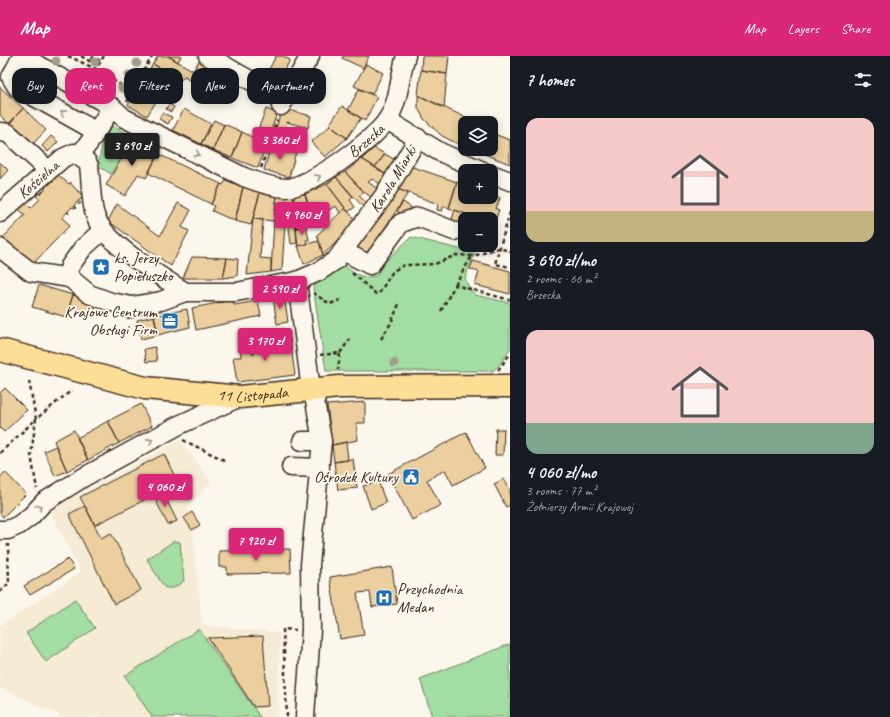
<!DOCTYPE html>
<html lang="en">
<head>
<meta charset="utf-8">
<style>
  :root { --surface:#171b24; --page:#20242c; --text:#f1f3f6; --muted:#9ea1a6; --accent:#db2777 }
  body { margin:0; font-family:Caveat,sans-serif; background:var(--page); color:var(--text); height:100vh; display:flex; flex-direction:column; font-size:15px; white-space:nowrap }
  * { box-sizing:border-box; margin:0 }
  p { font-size:13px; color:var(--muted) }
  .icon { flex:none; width:22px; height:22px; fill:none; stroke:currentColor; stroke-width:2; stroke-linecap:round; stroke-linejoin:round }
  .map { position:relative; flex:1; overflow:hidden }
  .side { display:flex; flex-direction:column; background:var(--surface); width:380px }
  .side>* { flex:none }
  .top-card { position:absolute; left:12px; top:12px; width:380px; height:36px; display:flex; gap:8px }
  .buttons { position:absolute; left:458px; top:60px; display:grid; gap:8px }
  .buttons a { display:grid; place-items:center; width:40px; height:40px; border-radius:8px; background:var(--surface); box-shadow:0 2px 10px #0003; font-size:20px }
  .price { position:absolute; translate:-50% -34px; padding:0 9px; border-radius:4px; background:var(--accent); color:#fff; font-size:13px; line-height:26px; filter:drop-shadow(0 1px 2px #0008) }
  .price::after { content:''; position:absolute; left:50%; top:24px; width:12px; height:9px; margin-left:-6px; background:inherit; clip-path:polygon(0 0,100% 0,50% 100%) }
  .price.selected { background:#222; color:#fff }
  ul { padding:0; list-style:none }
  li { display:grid; align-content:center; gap:8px; height:212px; padding:0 16px }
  li span { display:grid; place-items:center; height:124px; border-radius:12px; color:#555 }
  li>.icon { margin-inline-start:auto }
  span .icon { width:72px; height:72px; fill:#fffc; stroke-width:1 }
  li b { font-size:17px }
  h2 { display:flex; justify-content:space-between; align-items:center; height:48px; padding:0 16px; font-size:17px }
  .pill { padding:0 14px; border-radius:12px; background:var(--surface); box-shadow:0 2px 10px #0003; font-size:14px; line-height:36px }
  .pill.selected { background:var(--accent); color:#fff }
  header { display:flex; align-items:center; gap:24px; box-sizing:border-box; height:56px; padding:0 20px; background:var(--accent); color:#fff }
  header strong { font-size:19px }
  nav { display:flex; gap:22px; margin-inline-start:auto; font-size:14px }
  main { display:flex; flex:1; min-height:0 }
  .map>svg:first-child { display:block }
  .built { fill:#f6ebd5 }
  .green { fill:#a2dda3; stroke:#6e8460 }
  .building { fill:#ebcf9f; stroke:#3b2a1e }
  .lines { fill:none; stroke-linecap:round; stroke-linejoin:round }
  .minor-casing { stroke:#3b2a1e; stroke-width:21 }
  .major-casing { stroke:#3b2a1e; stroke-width:25 }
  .path { stroke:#3b2a1e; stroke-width:2.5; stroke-dasharray:4 3; stroke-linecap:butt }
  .minor { stroke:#fbf7ec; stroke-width:18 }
  .major { stroke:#fdde96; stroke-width:22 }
  .tree { fill:#a09f8d }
  .oneway { stroke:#9b9085 }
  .labels { text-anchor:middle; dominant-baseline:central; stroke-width:3.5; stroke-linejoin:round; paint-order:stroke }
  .street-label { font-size:16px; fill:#3b2a1e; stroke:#fbf7ec }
  .poi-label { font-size:16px; fill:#3b2a1e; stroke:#fbf7ec; text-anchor:start }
</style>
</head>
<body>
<header>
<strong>Map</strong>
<nav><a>Map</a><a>Layers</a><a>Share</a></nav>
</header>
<main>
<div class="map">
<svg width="510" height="661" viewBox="0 0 510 661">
  <rect width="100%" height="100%" fill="#fbf7ec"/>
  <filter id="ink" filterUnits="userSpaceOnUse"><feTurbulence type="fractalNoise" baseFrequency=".025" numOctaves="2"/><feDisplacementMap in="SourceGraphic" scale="8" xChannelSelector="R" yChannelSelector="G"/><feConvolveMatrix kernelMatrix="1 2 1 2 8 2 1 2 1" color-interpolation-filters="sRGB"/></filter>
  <g filter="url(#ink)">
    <path class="built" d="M180 384 211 426 188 450V455L192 456 200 469 193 477 202 569 280 577 278 661H63L0 632V570L81 516 50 454Z"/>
    <path class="green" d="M112 70 133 81 111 118 98 110 103 84Z
      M411 181 475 197 465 222 469 232 475 239 510 247V293L501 307 493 315H326L313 231 341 205C352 217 359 223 376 220L385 206Z
      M174 485 180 486 184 525C178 529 172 535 164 531L147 503Z
      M75 543 95 572 46 606 26 577Z
      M199 573 260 661H152L125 620Z
      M510 588V661H432L420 623Z"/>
    <path class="building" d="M158 0H168L211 25 207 34 187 23V21L184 20 181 24 153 8Z
      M168 0H181L178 6Z
      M276 0H283L290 4 282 19 269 13Z
      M343 0H369L363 12 342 2Z
      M422 0H449L447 18 421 14Z
      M199 5 235 25 230 34 193 15Z
      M153 8 171 18 159 41 141 29Z
      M366 8 383 17 372 38 354 30Z
      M421 14 447 18 444 52 418 39Z
      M211 25 226 32 222 40 207 33Z
      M140 29 159 41 147 60 128 49Z
      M0 31 23 52 9 68 0 59Z
      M359 33 377 41 365 65 348 54Z
      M418 39 469 63 467 67H465V73L458 88 442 80 424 63 418 52Z
      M169 48 174 51 171 56 166 53Z
      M342 50 361 62 347 82 329 69Z
      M23 52 46 74 31 90 9 68Z
      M282 52 311 60 308 72 287 66 279 91 271 89Z
      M184 53 211 68 201 88 173 74Z
      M266 53 277 57 258 112 232 102 242 76 258 84 262 72 259 71Z
      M162 57 172 61 168 68 159 63Z
      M214 64 224 69 213 94 201 88Z
      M224 68 242 76 232 102 213 94Z
      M330 70 347 82 325 101 311 86Z
      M465 73V91L458 88Z
      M288 75 301 78 296 96 283 92Z
      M491 77 510 84V108L471 93H491Z
      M51 80 58 86 48 96 42 90Z
      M133 83 148 90 147 92 158 98 146 122 138 118 125 140 106 129Z
      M271 89 296 96 289 121 264 114Z
      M374 92 385 98 375 111 362 103Z
      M158 98 221 128 211 148 148 117Z
      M385 98 397 105 388 120 375 111Z
      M362 103 388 120 382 129 372 123 368 126 379 134 374 143 364 136 345 116Z
      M0 106 8 114 0 123Z
      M407 109 457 126 449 152 444 150 442 155 437 154 438 148 392 131Z
      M345 116 364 136 359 140 369 149 365 153 336 121Z
      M58 119 69 128 71 126V128L82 139 85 138V140L78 145 81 147 79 149 77 146 74 150 76 152 75 153 72 151 68 155 69 158 67 156 62 162 70 169 30 211 1 184 25 159 19 153 25 146 31 152 40 143 36 140 39 137 40 138 46 132 44 131 47 128 49 129Z
      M336 121 353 141 350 144 355 151 348 156 327 128Z
      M226 124 243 131 235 165 212 155 214 150 211 148 221 128 223 129Z
      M457 126 465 129V141H491V138L500 142 496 153 499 154 494 168 491 167V163H481L449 152Z
      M327 128 345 152 340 157 336 150 320 158V161L312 162 305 138Z
      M243 131 260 136 251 169 235 165Z
      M392 131 408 137 367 199 353 190Z
      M260 136 277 139 274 165 253 163Z
      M305 138 312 161 305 162 306 170 296 172 294 140Z
      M277 139 294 140 295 163 274 165Z
      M403 146 412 152 406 161 397 155Z
      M178 147 191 154 182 171 189 175 171 210 108 165 117 148 160 180Z
      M345 152 357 166 323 199 317 179Z
      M455 154 465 158 460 173 450 169Z
      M253 163 263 164 260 202 271 203V216L247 219Z
      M295 163 297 187 291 188 288 164Z
      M274 165H282L285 167 282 214 271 216Z
      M306 170 309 184H306L307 188 298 190 296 172Z
      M319 185 323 199 304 208 298 190Z
      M192 201 227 202 223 222H183Z
      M227 202 238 203 237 220 223 222Z
      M473 205 510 215V238L475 229 479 216 470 213Z
      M39 229 73 239 66 261 32 251Z
      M73 239 97 247 93 259 69 251Z
      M284 239 288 266 277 268 273 241Z
      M233 244 234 249 258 245 261 260 196 274 192 252Z
      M187 253 190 271 158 279 154 260Z
      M136 256 137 261 126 263V257Z
      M154 260 158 279 141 283 137 264Z
      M290 282 295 319 237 326 233 301H241L240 289 251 288 252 298 273 295 272 284Z
      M155 291 157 305 146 306 144 293Z
      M5 332 27 354 4 376 0 372V337Z
      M365 346V367H356L358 384 332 389 327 349Z
      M141 348 152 370 119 387 108 365Z
      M108 365 119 387 88 404 77 382Z
      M496 373H504L503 399H495Z
      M74 374 88 404 67 415 54 385Z
      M466 376 485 412 453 429 445 414 427 424 441 449 412 464 388 418Z
      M346 386 348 404 334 406 332 389Z
      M56 390 67 415 55 420 44 395Z
      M164 398 178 427 95 469 80 441Z
      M353 403 357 432 338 434 334 406Z
      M5 416 26 438 3 461 0 457V422Z
      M504 423 510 434V449L506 451 494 428Z
      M378 425 386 447 371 453 363 430Z
      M162 435 177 465 168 469 153 439Z
      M85 450 101 482 111 477 141 534 114 548 69 458Z
      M192 456 200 469 192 474 184 462Z
      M290 493 291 517 227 518V511H219V495Z
      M68 503 74 513 30 539 24 530Z
      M392 511 397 548 372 551 370 536 357 537 364 579 340 583 330 521Z
      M263 580 268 650 254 651 208 582Z"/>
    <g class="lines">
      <g class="minor-casing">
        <g id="minor">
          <path id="s1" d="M22 0 112 51 124 62 244 121C257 126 271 131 285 132 308 133 375 83 387 64 400 45 399 21 406 0"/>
          <path d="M22 0 11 21 17 31 97 76"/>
          <path d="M208 0C225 9 262 34 279 36 285 37 289 34 293 30"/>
          <path d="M281 50 310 0"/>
          <path d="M387 64 440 96 483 115"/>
          <path d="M0 76 8 77 48 114"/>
          <path d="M79 99 89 87 112 51"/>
          <path d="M491 118 510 125"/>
          <path id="s2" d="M0 157 63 102 74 97 87 106 89 110C91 124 91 148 95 159 103 187 161 220 185 236"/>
          <path id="s3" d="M103 174 83 192 70 210 68 217 70 222 89 238 111 246 132 250 161 245 185 236H236L297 225 318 216 336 204 383 141 418 82"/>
          <path d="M0 192 31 216 70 222"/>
          <path d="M343 195 370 209 401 167 418 161 454 175"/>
          <path d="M297 225 311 334 315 345 322 385 310 509 311 574 305 661"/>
          <path d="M302 385H322"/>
          <path d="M291 411 320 412"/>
          <path d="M0 474H8L19 469 31 460 44 446 84 421 179 369 240 341"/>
        </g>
      </g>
      <g class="major-casing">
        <g id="major">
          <path id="s4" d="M0 294 145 332 240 341 339 331 510 330"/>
        </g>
      </g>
      <path class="path" d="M68 0 96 13
        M81 0 91 6 93 1 101 5
        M104 0 96 13 125 32 130 39
        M127 46 152 0
        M261 112 277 64
        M510 156 495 208 510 211
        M352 217 376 238 380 236 393 215 404 209 435 208 456 199 474 200 498 192 510 195
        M455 229 472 200
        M313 237 330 248 340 244
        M441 255 455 229 510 244
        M381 283 391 267 399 248
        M340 297 350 283
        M320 299 340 297 338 314
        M498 314 510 298
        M29 325 36 363 72 334
        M183 384 226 405
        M0 397 36 363 31 399 37 433
        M0 536 9 527 8 488
        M287 661 283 573 296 574"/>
      <use href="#minor" class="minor"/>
      <use href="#major" class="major"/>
    </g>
    <g class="tree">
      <circle cx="56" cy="5" r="4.5"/>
      <circle cx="95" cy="6" r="4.5"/>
      <circle cx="137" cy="7" r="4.5"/>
      <circle cx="129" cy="19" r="4.5"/>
      <circle cx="122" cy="32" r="4.5"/>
      <circle cx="394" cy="307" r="4.5"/>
    </g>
    <defs><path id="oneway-chevron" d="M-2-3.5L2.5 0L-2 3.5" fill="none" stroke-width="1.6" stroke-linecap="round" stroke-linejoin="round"/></defs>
    <g class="oneway">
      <use href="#oneway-chevron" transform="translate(63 57) rotate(-151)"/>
      <use href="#oneway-chevron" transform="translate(197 98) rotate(26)"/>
      <use href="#oneway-chevron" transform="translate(318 121) rotate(-30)"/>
      <use href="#oneway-chevron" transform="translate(150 385) rotate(-28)"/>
      <use href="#oneway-chevron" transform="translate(39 451) rotate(-47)"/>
    </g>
  </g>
  <defs>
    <g id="sight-square" transform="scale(0.9)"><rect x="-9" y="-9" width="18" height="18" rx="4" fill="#1f6fb2" stroke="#fbf7ec"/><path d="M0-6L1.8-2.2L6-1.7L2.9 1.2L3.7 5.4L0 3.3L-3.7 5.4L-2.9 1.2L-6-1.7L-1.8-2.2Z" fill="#fff"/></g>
    <g id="office-square" transform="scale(0.9)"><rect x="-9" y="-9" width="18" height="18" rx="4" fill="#1f6fb2" stroke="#fbf7ec"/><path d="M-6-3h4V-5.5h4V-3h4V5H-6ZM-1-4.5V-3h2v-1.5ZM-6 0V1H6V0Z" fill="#fff"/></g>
    <g id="civic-square" transform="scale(0.9)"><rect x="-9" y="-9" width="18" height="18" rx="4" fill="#1f6fb2" stroke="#fbf7ec"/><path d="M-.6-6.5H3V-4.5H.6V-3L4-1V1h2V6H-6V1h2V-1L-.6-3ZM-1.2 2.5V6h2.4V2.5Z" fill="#fff"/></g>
    <g id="hospital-square" transform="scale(0.9)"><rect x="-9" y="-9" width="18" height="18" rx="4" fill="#1f6fb2" stroke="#fbf7ec"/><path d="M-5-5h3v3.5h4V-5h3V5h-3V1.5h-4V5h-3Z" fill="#fff"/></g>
  </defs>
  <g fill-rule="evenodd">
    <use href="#sight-square" x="101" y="211"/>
    <use href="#office-square" x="170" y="265"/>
    <use href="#civic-square" x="411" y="421"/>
    <use href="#hospital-square" x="384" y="542"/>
  </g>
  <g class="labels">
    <g class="street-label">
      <text stroke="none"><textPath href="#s1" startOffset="391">Brzeska</textPath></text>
      <text stroke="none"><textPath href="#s3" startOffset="443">Karola Miarki</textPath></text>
      <text stroke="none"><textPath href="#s2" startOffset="51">Kościelna</textPath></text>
      <text stroke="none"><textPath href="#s4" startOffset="258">11 Listopada</textPath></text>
    </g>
    <g class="poi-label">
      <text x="114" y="202">ks. Jerzy<tspan x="114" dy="18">Popiełuszko</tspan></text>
      <text x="157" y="256" text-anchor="end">Krajowe Centrum<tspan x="157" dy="18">Obsługi Firm</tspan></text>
      <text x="398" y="421" text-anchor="end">Ośrodek Kultury</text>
      <text x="397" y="533">Przychodnia<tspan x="397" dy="18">Medan</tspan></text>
    </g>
  </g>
</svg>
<div class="buttons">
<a><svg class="icon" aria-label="layers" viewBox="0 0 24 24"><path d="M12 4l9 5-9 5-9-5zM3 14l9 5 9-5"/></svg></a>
<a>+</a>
<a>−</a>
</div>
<b class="price" style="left:280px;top:105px">3 360 zł</b>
<b class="price selected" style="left:132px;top:111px">3 690 zł</b>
<b class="price" style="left:302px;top:180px">4 960 zł</b>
<b class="price" style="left:280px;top:254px">2 590 zł</b>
<b class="price" style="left:265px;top:306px">3 170 zł</b>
<b class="price" style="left:165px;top:452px">4 060 zł</b>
<b class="price" style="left:256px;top:506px">7 920 zł</b>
<div class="top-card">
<a class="pill">Buy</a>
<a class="pill selected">Rent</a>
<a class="pill">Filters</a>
<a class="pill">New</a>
<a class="pill">Apartment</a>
</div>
</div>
<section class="side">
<h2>7 homes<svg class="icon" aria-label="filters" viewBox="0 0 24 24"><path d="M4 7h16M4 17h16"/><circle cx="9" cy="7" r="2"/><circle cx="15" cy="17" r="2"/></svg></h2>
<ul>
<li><span style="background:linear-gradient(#f6c9c9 75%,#c2b280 0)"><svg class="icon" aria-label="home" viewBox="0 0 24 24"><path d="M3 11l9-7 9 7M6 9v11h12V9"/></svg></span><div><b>3 690 zł/mo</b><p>2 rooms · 66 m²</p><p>Brzeska</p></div></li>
<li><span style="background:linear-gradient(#f6c9c9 75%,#7fa58c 0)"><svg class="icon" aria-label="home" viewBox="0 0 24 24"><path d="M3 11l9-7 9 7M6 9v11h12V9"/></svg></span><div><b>4 060 zł/mo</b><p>3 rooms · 77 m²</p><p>Żołnierzy Armii Krajowej</p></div></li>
</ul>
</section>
</main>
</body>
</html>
